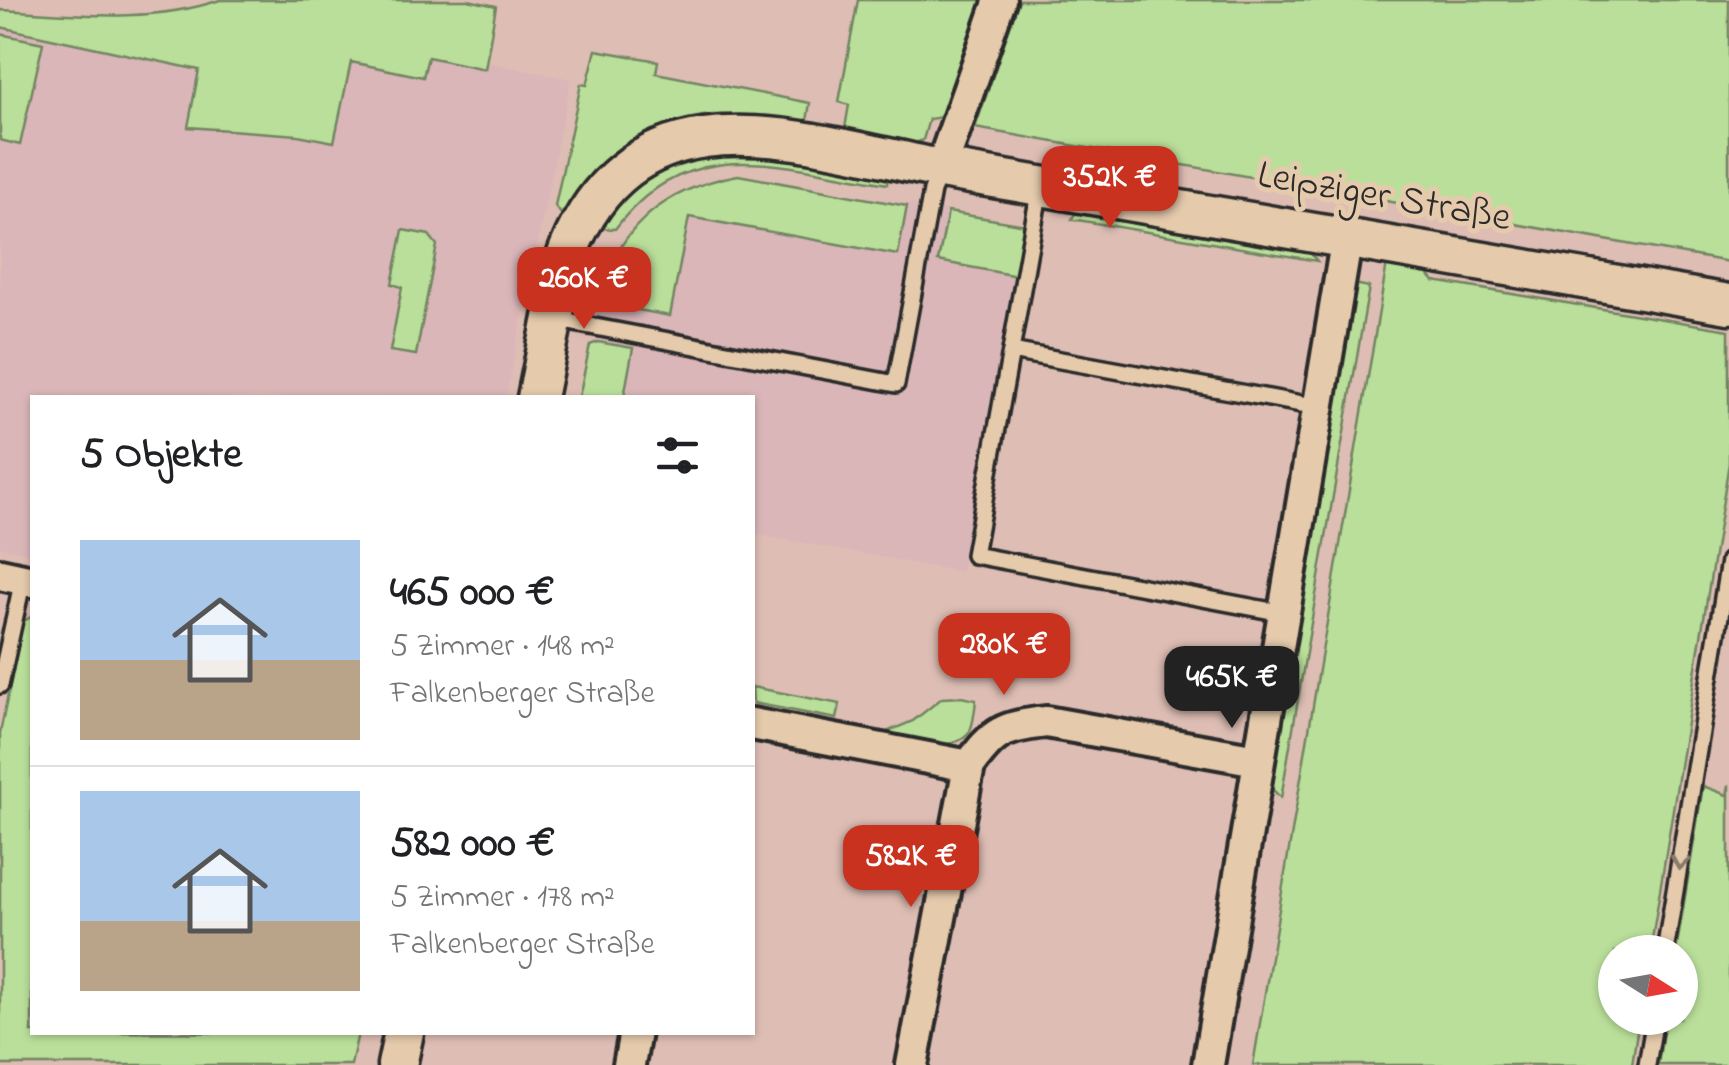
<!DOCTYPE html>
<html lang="de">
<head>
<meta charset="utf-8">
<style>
  :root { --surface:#fff; --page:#f2f2f2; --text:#202124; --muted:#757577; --line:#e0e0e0; --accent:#c8321e }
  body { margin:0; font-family:"Indie Flower",sans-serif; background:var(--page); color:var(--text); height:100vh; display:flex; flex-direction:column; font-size:38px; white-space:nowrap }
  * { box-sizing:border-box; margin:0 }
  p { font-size:32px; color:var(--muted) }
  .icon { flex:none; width:55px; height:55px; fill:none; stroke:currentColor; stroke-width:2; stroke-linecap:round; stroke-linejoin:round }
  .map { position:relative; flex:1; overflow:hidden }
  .details { position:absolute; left:30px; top:395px; width:725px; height:640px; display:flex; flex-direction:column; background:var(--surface); border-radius:0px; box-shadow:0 2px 8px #0004 }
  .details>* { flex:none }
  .needle { width:65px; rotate:101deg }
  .buttons { position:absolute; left:1598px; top:935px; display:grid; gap:20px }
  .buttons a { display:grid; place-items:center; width:100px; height:100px; border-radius:50%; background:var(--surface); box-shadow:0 2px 8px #0004; font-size:50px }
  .price { position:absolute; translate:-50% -85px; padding:0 22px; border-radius:20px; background:var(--accent); color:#fff; font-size:32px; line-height:65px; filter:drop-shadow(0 2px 5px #0008) }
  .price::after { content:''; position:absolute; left:50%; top:60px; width:30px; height:22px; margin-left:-15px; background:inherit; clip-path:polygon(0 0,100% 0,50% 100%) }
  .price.current { background:#222; color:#fff }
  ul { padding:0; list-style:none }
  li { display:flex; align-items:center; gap:30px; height:250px; padding:0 50px }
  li+li { border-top:2px solid var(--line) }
  li span { display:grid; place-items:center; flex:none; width:280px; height:200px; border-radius:0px; color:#555 }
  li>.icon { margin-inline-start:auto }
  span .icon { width:120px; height:120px; fill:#fffc; stroke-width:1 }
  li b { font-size:42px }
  h2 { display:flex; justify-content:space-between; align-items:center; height:120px; padding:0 50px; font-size:42px }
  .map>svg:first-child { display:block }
  .built { fill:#dab6b9 }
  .green { fill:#badf9a; stroke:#728562; stroke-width:2.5 }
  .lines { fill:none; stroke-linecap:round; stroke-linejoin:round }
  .service-casing { stroke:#2b2b2b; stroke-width:22 }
  .minor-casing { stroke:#2b2b2b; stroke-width:38 }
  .tertiary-casing { stroke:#2b2b2b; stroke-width:45 }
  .service { stroke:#e5caac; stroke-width:15 }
  .minor { stroke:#e5caac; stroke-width:30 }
  .tertiary { stroke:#e5caac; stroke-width:38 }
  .oneway { stroke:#887a6c }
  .labels { text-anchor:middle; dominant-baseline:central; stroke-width:10; stroke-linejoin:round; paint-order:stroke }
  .street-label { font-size:40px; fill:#2b2b2b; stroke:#e5caac }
</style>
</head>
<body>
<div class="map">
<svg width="1729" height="1065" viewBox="0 0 1729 1065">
  <rect width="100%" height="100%" fill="#debeb4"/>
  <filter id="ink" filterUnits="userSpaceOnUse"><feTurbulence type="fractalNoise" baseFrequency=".01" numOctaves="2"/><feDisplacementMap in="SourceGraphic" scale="20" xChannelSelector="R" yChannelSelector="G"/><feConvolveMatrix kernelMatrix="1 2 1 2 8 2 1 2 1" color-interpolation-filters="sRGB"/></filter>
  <g filter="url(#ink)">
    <path class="built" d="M0 11 319 28 571 79 506 397 32 398V554L0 547Z
      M741 175 1025 224 961 572 753 534 752 398H581L601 299 645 223 679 192Z"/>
    <path class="green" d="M220 0H468L496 6 485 69 428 57 423 77 351 62 334 142 298 135 188 127 199 70 0 27V10C73 14 149 24 220 0Z
      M858 0H986L948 116 929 119 923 140 910 145 844 134 849 105 839 102Z
      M1019 0H1729V262L975 128Z
      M0 34 43 43 20 145 0 140Z
      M596 50 658 61 656 73 810 103 807 121 799 126C771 120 742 113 713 115 654 119 589 165 565 219L555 206 581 84 587 85Z
      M724 148 888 171 887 184C782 167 690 130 615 229L599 228C630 180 670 160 724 148Z
      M738 175 907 206 898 255 689 217 670 316 596 302C618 227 663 189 738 175Z
      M1088 207 1307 249 1317 261 1072 219 1076 212Z
      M948 212 1026 225 1017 276 938 261Z
      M403 230 429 235 437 245 416 355 390 351 402 287 392 284Z
      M1387 263 1421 267 1434 281 1729 330V463L1650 952H1615V1018H1639L1632 1065H1253Z
      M1354 284 1369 287 1281 798 1268 785Z
      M598 342 633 348 624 397H579L590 345Z
      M32 616V1032L358 1033 351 1065H0V733L23 622Z
      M752 687 840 704 837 719 753 703Z
      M961 697 976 700C975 710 974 722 970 731 956 756 900 740 877 736L913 721 942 698Z
      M1729 785V1065H1658L1665 1018H1680V952H1676L1703 786 1727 795Z"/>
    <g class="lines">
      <g class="service-casing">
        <path id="service" d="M553 319 896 384 932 191 940 172
          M1011 351 1040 188
          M1282 613 974 555 1011 351 1318 407
          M0 685 23 579
          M1665 952 1729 561
          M1647 1065 1655 1018"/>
      </g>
      <g class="minor-casing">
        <path id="minor" d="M941 169 1000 0
          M0 574 32 581
          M752 724 969 766C994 731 1003 727 1046 722L1257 760
          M629 1065 635 1032
          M912 1065 969 766
          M1208 1065 1347 237"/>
      </g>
      <g class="tertiary-casing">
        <path id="tertiary" d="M537 398C544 363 551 328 558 293 561 279 563 263 569 249 639 80 805 143 941 169L1729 304
          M397 1065 404 1032"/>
      </g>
      <use href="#service" class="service"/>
      <use href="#minor" class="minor"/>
      <use href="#tertiary" class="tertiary"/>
    </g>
    <defs><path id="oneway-chevron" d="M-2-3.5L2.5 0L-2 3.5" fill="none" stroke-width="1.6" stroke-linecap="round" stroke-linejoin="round" transform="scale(2.5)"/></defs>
    <use class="oneway" href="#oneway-chevron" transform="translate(1680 863) rotate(99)"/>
  </g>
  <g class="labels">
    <g class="street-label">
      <text transform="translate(1384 198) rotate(10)">Leipziger Straße</text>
    </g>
  </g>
</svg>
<div class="buttons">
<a><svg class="needle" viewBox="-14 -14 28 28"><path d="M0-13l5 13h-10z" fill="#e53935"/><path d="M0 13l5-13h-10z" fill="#757577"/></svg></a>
</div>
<b class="price" style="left:1110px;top:231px">352K €</b>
<b class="price" style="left:584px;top:332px">260K €</b>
<b class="price" style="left:1004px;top:698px">280K €</b>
<b class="price current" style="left:1232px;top:731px">465K €</b>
<b class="price" style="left:911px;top:910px">582K €</b>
<section class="details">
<h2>5 Objekte<svg class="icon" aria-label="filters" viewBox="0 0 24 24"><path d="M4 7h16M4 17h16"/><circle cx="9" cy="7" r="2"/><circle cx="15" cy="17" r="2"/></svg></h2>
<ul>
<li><span style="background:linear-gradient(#a9c7e8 60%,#b9a48a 0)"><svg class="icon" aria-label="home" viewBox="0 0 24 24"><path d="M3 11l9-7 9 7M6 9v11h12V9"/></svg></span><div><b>465 000 €</b><p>5 Zimmer · 148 m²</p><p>Falkenberger Straße</p></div></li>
<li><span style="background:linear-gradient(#a9c7e8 65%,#b9a48a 0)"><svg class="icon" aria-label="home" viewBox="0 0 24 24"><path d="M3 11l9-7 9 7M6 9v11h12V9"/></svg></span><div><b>582 000 €</b><p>5 Zimmer · 178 m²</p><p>Falkenberger Straße</p></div></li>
</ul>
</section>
</div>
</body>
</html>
